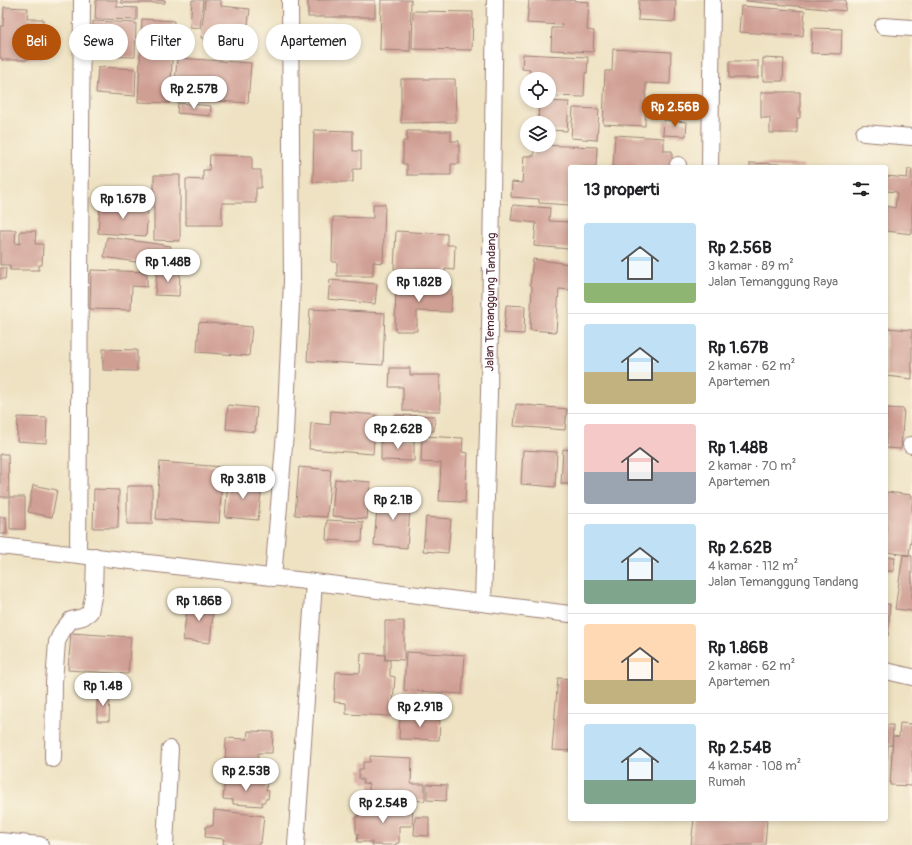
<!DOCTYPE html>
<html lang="id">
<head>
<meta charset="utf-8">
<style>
  :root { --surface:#fff; --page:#f6f6f6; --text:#202124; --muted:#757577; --line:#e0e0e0; --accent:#b45309 }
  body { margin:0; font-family:Pangolin,sans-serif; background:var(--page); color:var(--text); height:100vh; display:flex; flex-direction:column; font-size:15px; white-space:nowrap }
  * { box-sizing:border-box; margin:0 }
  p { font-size:13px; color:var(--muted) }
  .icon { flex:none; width:22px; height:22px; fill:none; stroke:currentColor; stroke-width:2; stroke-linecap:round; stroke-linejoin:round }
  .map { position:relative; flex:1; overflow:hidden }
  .drawer { position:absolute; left:568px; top:165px; width:320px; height:656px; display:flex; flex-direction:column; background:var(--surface); border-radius:4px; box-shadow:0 2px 6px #0003 }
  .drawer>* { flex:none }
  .top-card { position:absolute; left:12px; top:24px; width:380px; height:36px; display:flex; gap:8px }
  .tools { position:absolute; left:520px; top:72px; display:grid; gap:8px }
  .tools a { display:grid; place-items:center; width:36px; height:36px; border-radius:50%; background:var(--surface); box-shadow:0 2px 6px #0003; font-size:20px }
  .price { position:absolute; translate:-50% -34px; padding:0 9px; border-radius:14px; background:#fff; color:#222; font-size:13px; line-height:26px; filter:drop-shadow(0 1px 2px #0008) }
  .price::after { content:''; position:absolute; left:50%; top:24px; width:12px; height:9px; margin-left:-6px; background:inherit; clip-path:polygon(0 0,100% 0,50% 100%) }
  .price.active { background:var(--accent); color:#fff }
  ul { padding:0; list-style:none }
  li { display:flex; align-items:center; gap:12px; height:100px; padding:0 16px }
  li+li { border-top:1px solid var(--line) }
  li span { display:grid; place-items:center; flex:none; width:112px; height:80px; border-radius:4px; color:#555 }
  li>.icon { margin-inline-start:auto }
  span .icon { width:48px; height:48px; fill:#fffc; stroke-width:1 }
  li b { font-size:17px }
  h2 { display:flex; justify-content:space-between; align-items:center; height:48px; padding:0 16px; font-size:17px }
  .pill { padding:0 14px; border-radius:18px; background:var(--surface); box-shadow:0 2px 6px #0003; font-size:14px; line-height:36px }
  .pill.active { background:var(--accent); color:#fff }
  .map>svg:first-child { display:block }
  .building { fill:#d09f94 }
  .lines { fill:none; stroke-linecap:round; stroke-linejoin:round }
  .street-casing { stroke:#9c8076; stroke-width:18 }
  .street { stroke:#fff; stroke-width:16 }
  .labels { text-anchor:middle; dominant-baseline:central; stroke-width:4; stroke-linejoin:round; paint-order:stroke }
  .street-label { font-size:12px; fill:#4a1f2b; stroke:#fcf5e5 }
</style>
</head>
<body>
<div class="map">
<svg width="912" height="845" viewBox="0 0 912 845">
  <rect width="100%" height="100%" fill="#fcf5e5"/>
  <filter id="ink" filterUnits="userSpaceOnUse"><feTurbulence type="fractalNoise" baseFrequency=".025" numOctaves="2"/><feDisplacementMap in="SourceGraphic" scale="8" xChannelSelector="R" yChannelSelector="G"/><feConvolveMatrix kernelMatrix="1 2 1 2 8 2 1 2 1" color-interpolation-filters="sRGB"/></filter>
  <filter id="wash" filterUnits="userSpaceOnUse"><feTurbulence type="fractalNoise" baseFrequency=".012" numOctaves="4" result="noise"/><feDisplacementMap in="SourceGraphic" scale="16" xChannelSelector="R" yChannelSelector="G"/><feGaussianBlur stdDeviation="0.9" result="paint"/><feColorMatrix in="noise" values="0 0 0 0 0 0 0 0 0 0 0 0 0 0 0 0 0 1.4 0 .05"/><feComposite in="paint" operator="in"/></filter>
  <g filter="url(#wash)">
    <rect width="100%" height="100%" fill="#eee2c2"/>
    <g id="blocks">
      <path class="building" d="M96 0H117V7L137 8V20L95 19Z
        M121 0H165V3H121Z
        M192 0H203L200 28 190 27Z
        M205 0H221V6L250 9 245 48 204 43 205 38H201Z
        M308 0H375V17H308Z
        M381 0H411L410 51 380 50Z
        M529 0H567L589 2 587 30 594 31 593 52 551 50 552 28H562V25L527 23Z
        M639 0H676L675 22 638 20Z
        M746 0H846L845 11 746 1Z
        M741 6 805 11 803 36 739 32Z
        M4 7 28 8 27 19H43V59H26V60H2V58H0V26H3Z
        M413 11 473 12 472 50 412 49Z
        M142 19 174 21 170 103 138 102Z
        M93 21 136 23 135 57 92 56Z
        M310 27H353V50H310Z
        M812 28 842 29 841 54 811 53Z
        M613 49 671 52 670 84 646 83 645 126 603 124 605 71H612Z
        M523 54 588 57 587 73H585L584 97 549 96V79H529L530 70 522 69Z
        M177 58 251 63 248 103 174 98Z
        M763 58 784 59 783 81H763Z
        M729 61H758V78H729Z
        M98 67 136 69 135 96 96 93Z
        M401 79H455L456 122 401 123Z
        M761 92H800V118H797V133H770V118H761Z
        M539 101 569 102 567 131 549 130V123H538Z
        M178 103 211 106 210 116 177 113Z
        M573 108 599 109 597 140 571 138Z
        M664 120 687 122 686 136 663 135Z
        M314 130 353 131V151H361V169H353V182H313Z
        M407 131H451V141H459V164H451V175H407V164H403V141H407Z
        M615 135 664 138V151H672V167H613Z
        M534 145 597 147 596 167H570V205L539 203V199L511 197 512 182 522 183 524 156H534Z
        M210 155 252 156V170H261V188H256V203H222V225H186V179L203 180V170H209Z
        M750 163 804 165V167H750Z
        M908 169H912V234L886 231V206L895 208 897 192 886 191V176L907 178Z
        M154 175H180V241L154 240Z
        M100 204 148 207 146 236 98 233Z
        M373 204H385L383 263 373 262V276H337V262H332L333 217 373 218Z
        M513 205 550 208 549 221 570 222V249L534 246 536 223 511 220Z
        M0 230H16L15 243 20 244V231H36L35 244H43L42 265H39V270H10V265H0Z
        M396 231 447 234V245H455L454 270 445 269V272L394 269Z
        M107 237 171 246 168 267 104 257Z
        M533 259 570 264V290L559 289 556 332 530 330 532 286 530 285Z
        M0 268H6L5 279H0Z
        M157 269 180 271 179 296 155 295Z
        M91 270 147 272V287L132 286 131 310 90 309Z
        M330 280 377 284 375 304 328 299Z
        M396 284H417V286H452L451 312 417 311V331H395Z
        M506 305 525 306 524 334 504 333Z
        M310 309 385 313 383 365 307 361Z
        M199 322 252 327 249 356 197 352Z
        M886 328 912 330V379L886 376Z
        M103 349 137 350V371L103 370Z
        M390 368H410V375H440V411H403V387H389Z
        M516 404 567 409 565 430 514 426Z
        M228 405 257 408 255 432 226 429Z
        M886 408 904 409 901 449 886 448Z
        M331 411 376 415 373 454 309 449 311 423 330 425Z
        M394 415 435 416 434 431 394 430Z
        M18 417 47 418 46 443 17 441Z
        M422 436 463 438 462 452 468 453 465 502 439 501 441 463 421 462Z
        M381 439 414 440V461L381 460Z
        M563 449 570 450V484H561Z
        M523 450 557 452 555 487 521 484Z
        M0 454H8L9 497H0Z
        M160 462 223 467 219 523 156 519Z
        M299 467 331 470 327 517 295 515Z
        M335 479 370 482 367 519 332 516Z
        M228 481 262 484 258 520 225 517Z
        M33 485 57 490 52 517 28 512Z
        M127 486H152V524H127Z
        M94 489 119 490 118 528H93Z
        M886 492 912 495V532L909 555 886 552Z
        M378 495 411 497 407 548 374 545Z
        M10 497H25V529H10Z
        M0 517H6L7 534H0Z
        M426 517 451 519 448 553 423 551Z
        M327 520 363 522 362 542 326 540Z
        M903 555 912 556V611L895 609Z
        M886 557H895L894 571H886Z
        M188 601 214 604 210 643 183 640Z
        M886 604H890L888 636H886Z
        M385 621H404V660L385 659Z
        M71 633 131 637 128 674 68 670Z
        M406 652 465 655 462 694 404 690Z
        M361 653 385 655 384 660H390V676L395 677 392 716 346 714V703L334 702 336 672 360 673Z
        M558 678 570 679V751L552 750Z
        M97 694H110L109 721H97Z
        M400 717 440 718 439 740 399 739Z
        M900 723 912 724V786L890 785 893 736 899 737Z
        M886 725H893L892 745H888L887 759H886Z
        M248 731 273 732 272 753H258V767H265V776H236V769H225L226 738 247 739Z
        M370 756 412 758 411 784H425V801L374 799 375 793H369V784L363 783V779H359V769H363V762H370Z
        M225 778 267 781 266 790 269 791 268 799H265V802H262V806L233 804V800L223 799Z
        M427 784 447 785 446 801 427 800Z
        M395 803 413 804 412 826H399V843H396V845H372V842H357L358 834 356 833V817H358L359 806 395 808Z
        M214 810 264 816 261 843 259 842V845H235L223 844 224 839 205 837 206 826H213Z
        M415 817H429V836L414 835Z
        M694 819H767L765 845H691Z"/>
    </g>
  </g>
  <g filter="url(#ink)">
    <use href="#blocks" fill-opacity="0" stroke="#9c8076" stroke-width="1"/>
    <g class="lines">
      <g class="street-casing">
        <g id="street">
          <path d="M883 26 912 28"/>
          <path d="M864 133 912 137"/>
          <path d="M678 165V167"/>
          <path d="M710 167 712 0"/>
          <path d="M911 445H912"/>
          <path d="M0 546 314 582 570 614"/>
          <path d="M78 554 82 0"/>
          <path d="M273 578 285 433 292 281 290 0"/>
          <path id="s1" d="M483 603 489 393 495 0"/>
          <path d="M886 671 912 677"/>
          <path d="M53 759 54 682 57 642 62 631 71 620 83 617 90 612 94 592 95 556"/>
          <path d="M0 841 40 845"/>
          <path d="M165 845 170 749"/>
          <path d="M296 845 314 582"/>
        </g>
      </g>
      <use href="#street" class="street"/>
    </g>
  </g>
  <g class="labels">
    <g class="street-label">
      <text stroke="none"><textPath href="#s1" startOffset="301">Jalan Temanggung Tandang</textPath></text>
    </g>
  </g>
</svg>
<div class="tools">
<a><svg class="icon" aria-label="locate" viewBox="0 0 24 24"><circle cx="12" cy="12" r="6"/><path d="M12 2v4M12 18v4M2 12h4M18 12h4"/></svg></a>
<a><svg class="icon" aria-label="layers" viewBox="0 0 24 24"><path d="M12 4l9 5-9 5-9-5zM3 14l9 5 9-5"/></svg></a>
</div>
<b class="price" style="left:194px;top:110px">Rp 2.57B</b>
<b class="price active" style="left:675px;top:128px">Rp 2.56B</b>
<b class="price" style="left:123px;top:220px">Rp 1.67B</b>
<b class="price" style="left:168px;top:283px">Rp 1.48B</b>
<b class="price" style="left:419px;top:303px">Rp 1.82B</b>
<b class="price" style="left:398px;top:450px">Rp 2.62B</b>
<b class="price" style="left:243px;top:500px">Rp 3.81B</b>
<b class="price" style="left:393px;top:521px">Rp 2.1B</b>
<b class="price" style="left:199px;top:622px">Rp 1.86B</b>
<b class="price" style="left:103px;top:707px">Rp 1.4B</b>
<b class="price" style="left:420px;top:728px">Rp 2.91B</b>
<b class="price" style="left:246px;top:792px">Rp 2.53B</b>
<b class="price" style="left:383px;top:824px">Rp 2.54B</b>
<div class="top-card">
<a class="pill active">Beli</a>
<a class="pill">Sewa</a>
<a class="pill">Filter</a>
<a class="pill">Baru</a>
<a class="pill">Apartemen</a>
</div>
<section class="drawer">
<h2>13 properti<svg class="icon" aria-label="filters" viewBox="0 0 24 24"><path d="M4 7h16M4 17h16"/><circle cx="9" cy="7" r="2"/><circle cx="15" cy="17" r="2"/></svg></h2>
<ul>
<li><span style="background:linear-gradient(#bfe0f5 75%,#8fb573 0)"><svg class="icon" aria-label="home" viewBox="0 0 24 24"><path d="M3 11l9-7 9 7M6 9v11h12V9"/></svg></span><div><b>Rp 2.56B</b><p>3 kamar · 89 m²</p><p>Jalan Temanggung Raya</p></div></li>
<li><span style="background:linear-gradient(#bfe0f5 60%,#c2b280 0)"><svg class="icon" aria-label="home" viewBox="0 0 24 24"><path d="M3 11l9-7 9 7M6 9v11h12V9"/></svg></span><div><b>Rp 1.67B</b><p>2 kamar · 62 m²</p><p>Apartemen</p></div></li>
<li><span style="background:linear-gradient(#f6c9c9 60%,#9aa5b1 0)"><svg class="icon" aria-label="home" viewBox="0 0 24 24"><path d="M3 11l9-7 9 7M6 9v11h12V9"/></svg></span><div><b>Rp 1.48B</b><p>2 kamar · 70 m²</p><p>Apartemen</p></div></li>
<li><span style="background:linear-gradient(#bfe0f5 70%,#7fa58c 0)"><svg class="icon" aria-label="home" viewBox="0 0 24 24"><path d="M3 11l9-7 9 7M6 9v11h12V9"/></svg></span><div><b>Rp 2.62B</b><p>4 kamar · 112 m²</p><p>Jalan Temanggung Tandang</p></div></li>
<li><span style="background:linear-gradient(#ffd9b3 70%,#c2b280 0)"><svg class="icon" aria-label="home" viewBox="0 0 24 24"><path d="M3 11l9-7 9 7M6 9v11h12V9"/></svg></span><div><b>Rp 1.86B</b><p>2 kamar · 62 m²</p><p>Apartemen</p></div></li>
<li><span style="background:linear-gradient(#bfe0f5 70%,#7fa58c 0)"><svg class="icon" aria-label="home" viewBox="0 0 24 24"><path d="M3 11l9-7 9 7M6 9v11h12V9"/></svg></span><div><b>Rp 2.54B</b><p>4 kamar · 108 m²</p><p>Rumah</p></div></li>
</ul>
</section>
</div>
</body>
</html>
